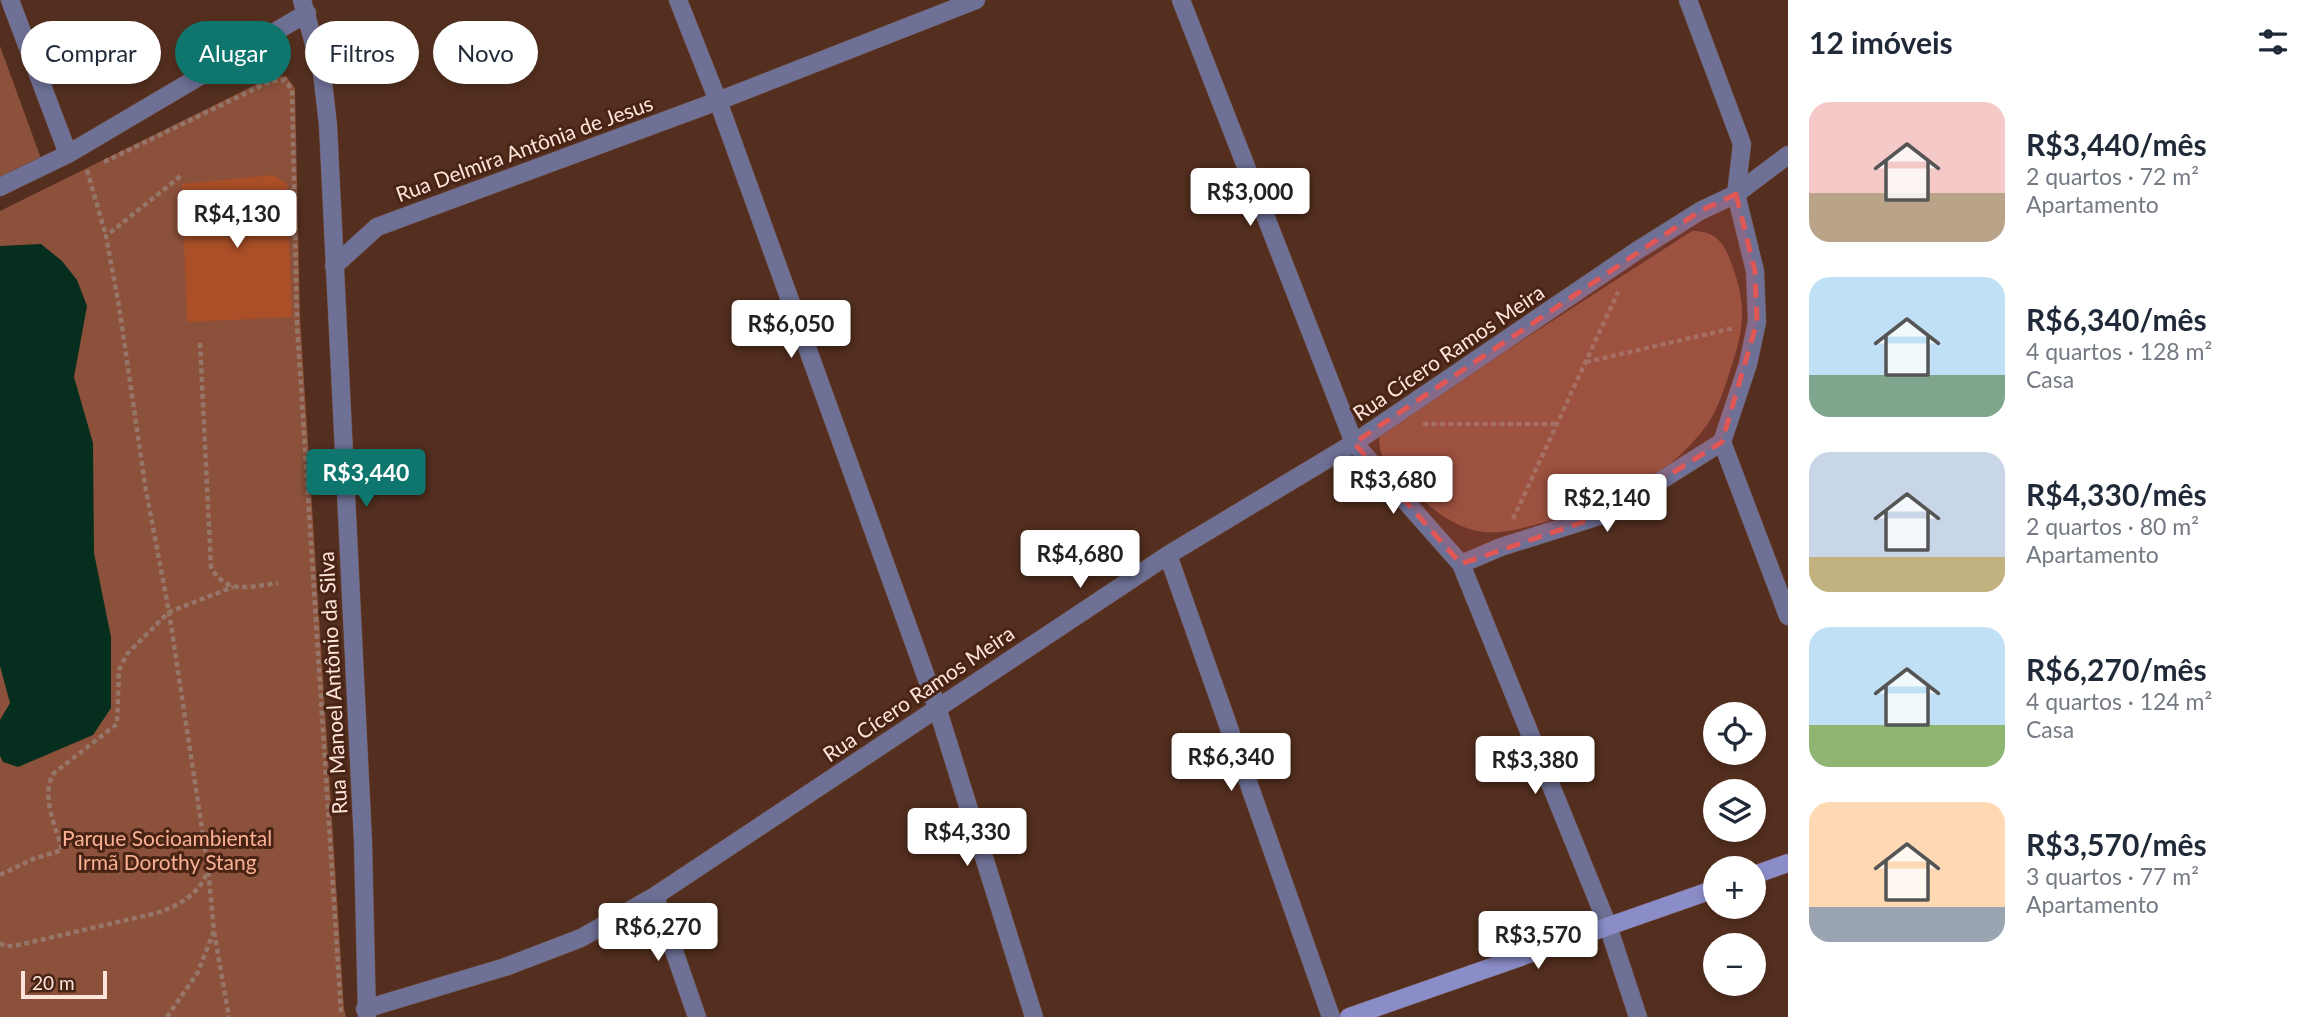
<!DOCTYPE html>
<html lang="pt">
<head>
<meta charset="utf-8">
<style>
  :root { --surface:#fff; --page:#f6f6f7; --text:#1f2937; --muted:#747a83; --accent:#0f766e }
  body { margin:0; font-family:Lato,sans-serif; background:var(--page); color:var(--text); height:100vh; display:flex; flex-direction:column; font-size:26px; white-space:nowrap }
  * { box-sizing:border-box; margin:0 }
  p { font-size:23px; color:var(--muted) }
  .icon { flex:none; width:38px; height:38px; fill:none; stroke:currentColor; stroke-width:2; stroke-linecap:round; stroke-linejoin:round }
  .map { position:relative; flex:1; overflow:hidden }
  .drawer { display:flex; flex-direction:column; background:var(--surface); width:525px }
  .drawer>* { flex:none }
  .guide { position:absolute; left:21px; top:21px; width:665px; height:63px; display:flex; gap:14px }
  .controls { position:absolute; left:1703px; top:702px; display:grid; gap:14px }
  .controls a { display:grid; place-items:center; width:63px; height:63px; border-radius:50%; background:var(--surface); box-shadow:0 4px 10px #0003; font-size:35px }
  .scale { position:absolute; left:21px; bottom:18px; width:86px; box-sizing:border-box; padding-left:7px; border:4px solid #fee5db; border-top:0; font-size:19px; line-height:24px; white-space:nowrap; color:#fee5db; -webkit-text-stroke:5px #492415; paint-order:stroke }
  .price { position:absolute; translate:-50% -60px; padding:0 16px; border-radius:7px; background:#fff; color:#222; font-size:23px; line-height:46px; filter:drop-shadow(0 2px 4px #0008) }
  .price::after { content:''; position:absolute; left:50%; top:42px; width:21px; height:16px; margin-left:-10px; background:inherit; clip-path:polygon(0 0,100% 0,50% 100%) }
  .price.selected { background:var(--accent); color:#fff }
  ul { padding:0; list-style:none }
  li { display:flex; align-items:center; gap:21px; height:175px; padding:0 21px }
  li span { display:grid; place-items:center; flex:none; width:196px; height:140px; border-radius:21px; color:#555 }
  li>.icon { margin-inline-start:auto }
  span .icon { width:84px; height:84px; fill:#fffc; stroke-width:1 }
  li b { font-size:30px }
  h2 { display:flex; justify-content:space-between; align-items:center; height:84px; padding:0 21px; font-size:30px }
  .pill { padding:0 24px; border-radius:32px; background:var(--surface); box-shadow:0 4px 10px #0003; font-size:24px; line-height:63px }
  .pill.selected { background:var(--accent); color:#fff }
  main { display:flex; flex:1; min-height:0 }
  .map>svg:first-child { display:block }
  .green { fill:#8c513a }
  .water { fill:#062e1e }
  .building { fill:#aa4f28 }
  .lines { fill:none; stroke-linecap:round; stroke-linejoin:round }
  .street-casing { stroke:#6f4c3d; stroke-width:19 }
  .secondary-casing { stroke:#6f4c3d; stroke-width:19 }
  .path { stroke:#967668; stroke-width:4.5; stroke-dasharray:5 3.5; stroke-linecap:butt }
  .street { stroke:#6e7096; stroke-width:18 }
  .secondary { stroke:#8b8dc9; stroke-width:18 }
  .marked { fill:#e05755; fill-opacity:0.2; stroke:#e05755; stroke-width:5; stroke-dasharray:14 9; stroke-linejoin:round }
  .labels { text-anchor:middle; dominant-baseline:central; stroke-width:6; stroke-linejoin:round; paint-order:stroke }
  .street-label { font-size:21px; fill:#fee5db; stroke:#492415 }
  .park-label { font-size:21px; fill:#fab093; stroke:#492415 }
</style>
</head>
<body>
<main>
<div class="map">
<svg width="1788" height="1017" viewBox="0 0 1788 1017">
  <rect width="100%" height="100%" fill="#542f1f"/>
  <path class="green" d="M0 46 43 164 0 185Z
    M286 76 295 88 300 317 344 1009 346 1017H0V211L271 77Z
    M1692 231C1717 231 1724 243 1732 265 1747 305 1744 329 1731 368 1725 387 1719 406 1709 422 1674 473 1616 501 1559 518 1502 534 1476 545 1426 503 1403 485 1374 463 1380 432Z"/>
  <path class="water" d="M41 244 62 261 77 280 87 306 74 377 93 443 94 553 111 637V708L93 735 18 767 3 762 0 756V720L10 703 0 666V246Z"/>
  <path class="building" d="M273 175 287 184 292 317 187 322 182 184Z"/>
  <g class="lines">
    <g class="street-casing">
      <path id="street" d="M10 0 68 154
        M302 0 322 73 328 125 363 842 367 1017
        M678 0 718 101 937 707 1034 1017
        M1181 0 1354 443 1461 564 1608 926 1638 1017
        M1688 0 1742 144 1736 194 1755 271 1757 322 1748 364 1722 442 1788 616
        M0 187 68 154 307 13
        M334 266 377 227 718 101 976 0
        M1168 555 1331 1017
        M1461 564 1501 547 1609 513 1722 442
        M655 896 697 1017
        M365 1009 505 967 581 938 655 896 1168 555 1354 443 1638 250 1700 211 1736 194 1788 155"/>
    </g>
    <g class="secondary-casing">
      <path id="secondary" d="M1754 875 1788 863
        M1349 1017 1715 889"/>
    </g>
    <path class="path" d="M104 162 271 81 285 80 292 90 297 324 341 1012
      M87 170 106 236
      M200 343 211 567C226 596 251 586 278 583
      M1586 362 1734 328
      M1423 424H1557
      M1513 519 1618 292
      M0 875 33 859 62 850C56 827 40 795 54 773L117 724 119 670 127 654 169 612 233 587
      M214 932 229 1017
      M0 943 4 946H14L157 913C179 905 199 895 207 872
      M167 1017 198 972 214 931 208 868 169 612 145 485 119 306 106 236 182 175"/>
    <use href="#street" class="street"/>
    <use href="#secondary" class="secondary"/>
  </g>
  <path class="marked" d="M1736 194 1755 271 1757 322 1722 442 1609 513 1461 564 1354 443 1700 211Z"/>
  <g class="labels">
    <g class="street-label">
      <text transform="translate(524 148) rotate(-20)">Rua Delmira Antônia de Jesus</text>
      <text transform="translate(1448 352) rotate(-34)">Rua Cícero Ramos Meira</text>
      <text transform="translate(332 683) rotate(-93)">Rua Manoel Antônio da Silva</text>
      <text transform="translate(918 693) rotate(-34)">Rua Cícero Ramos Meira</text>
    </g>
    <g class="park-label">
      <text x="167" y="837">Parque Socioambiental<tspan x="167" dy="24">Irmã Dorothy Stang</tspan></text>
    </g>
  </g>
</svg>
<div class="controls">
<a><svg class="icon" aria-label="locate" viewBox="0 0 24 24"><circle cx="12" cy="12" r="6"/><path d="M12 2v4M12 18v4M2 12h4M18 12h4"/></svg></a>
<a><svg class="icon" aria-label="layers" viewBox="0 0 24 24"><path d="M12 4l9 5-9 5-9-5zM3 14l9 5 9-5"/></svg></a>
<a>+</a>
<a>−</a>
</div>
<div class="scale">20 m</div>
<b class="price" style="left:1250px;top:228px">R$3,000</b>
<b class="price" style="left:237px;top:250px">R$4,130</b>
<b class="price" style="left:791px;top:360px">R$6,050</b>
<b class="price selected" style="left:366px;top:509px">R$3,440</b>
<b class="price" style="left:1393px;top:516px">R$3,680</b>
<b class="price" style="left:1607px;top:534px">R$2,140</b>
<b class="price" style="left:1080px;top:590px">R$4,680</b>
<b class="price" style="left:1231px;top:793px">R$6,340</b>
<b class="price" style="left:1535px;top:796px">R$3,380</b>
<b class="price" style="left:967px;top:868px">R$4,330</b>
<b class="price" style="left:658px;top:963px">R$6,270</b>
<b class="price" style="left:1538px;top:971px">R$3,570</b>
<div class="guide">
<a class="pill">Comprar</a>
<a class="pill selected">Alugar</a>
<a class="pill">Filtros</a>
<a class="pill">Novo</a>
</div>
</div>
<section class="drawer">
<h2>12 imóveis<svg class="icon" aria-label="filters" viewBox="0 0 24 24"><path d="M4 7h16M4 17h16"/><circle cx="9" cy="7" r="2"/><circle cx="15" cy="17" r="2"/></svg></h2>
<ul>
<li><span style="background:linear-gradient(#f6c9c9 65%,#b9a48a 0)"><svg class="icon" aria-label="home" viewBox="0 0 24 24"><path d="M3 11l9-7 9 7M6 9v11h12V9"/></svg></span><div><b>R$3,440/mês</b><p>2 quartos · 72 m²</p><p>Apartamento</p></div></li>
<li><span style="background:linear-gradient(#bfe0f5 70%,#7fa58c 0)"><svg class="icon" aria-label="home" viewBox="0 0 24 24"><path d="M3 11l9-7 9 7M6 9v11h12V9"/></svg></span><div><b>R$6,340/mês</b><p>4 quartos · 128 m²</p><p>Casa</p></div></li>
<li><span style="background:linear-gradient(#c9d6e8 75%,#c2b280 0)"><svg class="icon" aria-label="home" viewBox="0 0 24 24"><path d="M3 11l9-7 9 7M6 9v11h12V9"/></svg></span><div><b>R$4,330/mês</b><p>2 quartos · 80 m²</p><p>Apartamento</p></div></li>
<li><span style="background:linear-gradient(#bfe0f5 70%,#8fb573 0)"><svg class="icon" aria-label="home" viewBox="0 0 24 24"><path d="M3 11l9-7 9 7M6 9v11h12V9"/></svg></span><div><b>R$6,270/mês</b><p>4 quartos · 124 m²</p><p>Casa</p></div></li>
<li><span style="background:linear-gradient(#ffd9b3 75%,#9aa5b1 0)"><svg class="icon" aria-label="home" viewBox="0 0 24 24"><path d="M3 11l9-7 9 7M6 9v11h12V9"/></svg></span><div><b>R$3,570/mês</b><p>3 quartos · 77 m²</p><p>Apartamento</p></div></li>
</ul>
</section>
</main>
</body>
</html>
